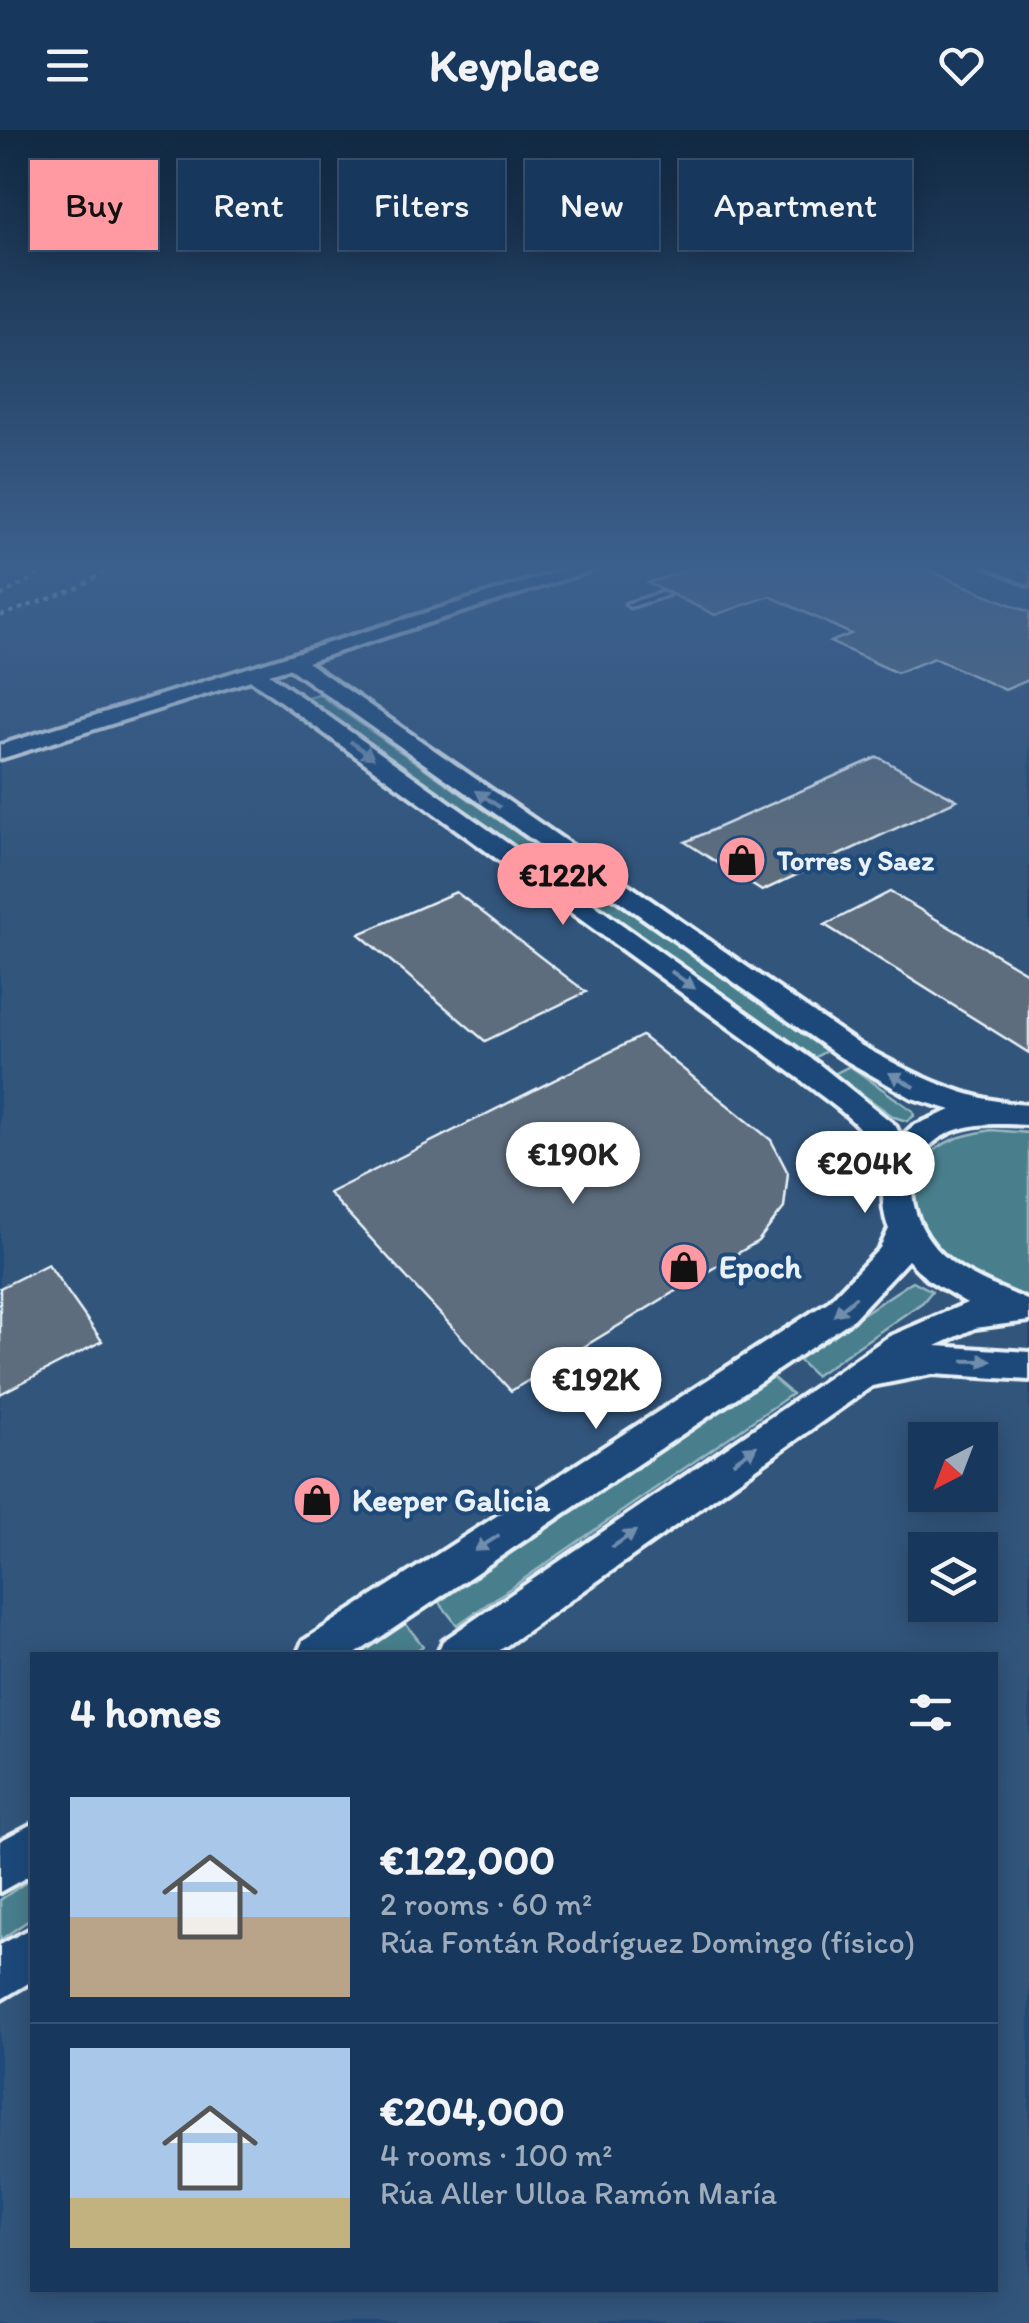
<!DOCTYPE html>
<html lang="en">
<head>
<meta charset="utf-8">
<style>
  :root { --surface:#17385c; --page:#203f62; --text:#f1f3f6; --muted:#9eacbb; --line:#365272; --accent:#ff9aa2 }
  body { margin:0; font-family:Itim,sans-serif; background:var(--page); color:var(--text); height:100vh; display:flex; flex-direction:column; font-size:38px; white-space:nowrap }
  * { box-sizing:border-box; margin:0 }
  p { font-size:32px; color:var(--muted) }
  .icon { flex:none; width:55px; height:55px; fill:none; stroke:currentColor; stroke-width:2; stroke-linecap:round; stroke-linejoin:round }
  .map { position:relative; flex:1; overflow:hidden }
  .sheet { position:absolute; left:30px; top:1522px; width:968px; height:640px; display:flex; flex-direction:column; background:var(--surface); border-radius:0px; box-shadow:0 5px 25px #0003,0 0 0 2px var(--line) }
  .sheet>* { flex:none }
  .hud { position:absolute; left:30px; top:30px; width:970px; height:90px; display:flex; gap:20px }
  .needle { width:65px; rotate:222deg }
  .fabs { position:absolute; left:908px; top:1292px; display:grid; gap:20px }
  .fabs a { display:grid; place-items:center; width:90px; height:90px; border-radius:0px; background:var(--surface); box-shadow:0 5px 25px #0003,0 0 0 2px var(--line); font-size:50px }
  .price { position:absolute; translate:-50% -85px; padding:0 22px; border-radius:35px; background:#fff; color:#222; font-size:32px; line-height:65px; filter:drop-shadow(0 2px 5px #0008) }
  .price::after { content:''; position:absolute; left:50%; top:60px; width:30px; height:22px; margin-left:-15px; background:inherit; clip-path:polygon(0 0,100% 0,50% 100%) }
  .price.selected { background:var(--accent); color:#111 }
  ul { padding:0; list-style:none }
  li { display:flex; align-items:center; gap:30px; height:250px; padding:0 40px }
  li+li { border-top:2px solid var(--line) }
  li span { display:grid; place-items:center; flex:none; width:280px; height:200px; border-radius:0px; color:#555 }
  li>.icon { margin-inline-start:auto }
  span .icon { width:120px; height:120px; fill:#fffc; stroke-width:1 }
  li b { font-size:42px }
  h2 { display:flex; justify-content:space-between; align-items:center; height:120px; padding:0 40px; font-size:42px }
  .tag { padding:0 35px; border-radius:0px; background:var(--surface); box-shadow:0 5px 25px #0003,0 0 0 2px var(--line); font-size:35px; line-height:90px }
  .tag.selected { background:var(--accent); color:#111 }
  header { display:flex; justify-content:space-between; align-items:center; height:130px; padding:0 40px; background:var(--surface); font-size:45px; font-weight:800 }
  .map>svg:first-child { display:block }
  .built { fill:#32547b; fill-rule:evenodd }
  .green { fill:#497f8d; stroke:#98b8c2; stroke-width:2.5 }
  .building { fill:#5d6d7d; stroke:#e8f1f8; stroke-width:2.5 }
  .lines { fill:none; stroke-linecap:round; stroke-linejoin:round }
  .service-casing { stroke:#e8f1f8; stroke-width:7 }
  .minor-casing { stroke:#e8f1f8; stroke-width:8 }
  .path { stroke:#e8f1f8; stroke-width:4; stroke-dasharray:5 5; stroke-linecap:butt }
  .service { fill:#1f4a7a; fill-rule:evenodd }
  .minor { fill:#1f4a7a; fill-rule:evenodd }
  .oneway { fill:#6f8dac }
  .labels { text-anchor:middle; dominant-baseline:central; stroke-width:8; stroke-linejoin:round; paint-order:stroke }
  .far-poi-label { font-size:28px; font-weight:bold; fill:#e8f1f8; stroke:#1f4a7a; text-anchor:start }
  .poi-label { font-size:32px; font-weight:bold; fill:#e8f1f8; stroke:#1f4a7a; text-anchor:start }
</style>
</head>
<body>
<header><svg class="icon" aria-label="menu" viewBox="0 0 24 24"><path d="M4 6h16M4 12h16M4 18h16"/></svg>Keyplace<svg class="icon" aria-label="heart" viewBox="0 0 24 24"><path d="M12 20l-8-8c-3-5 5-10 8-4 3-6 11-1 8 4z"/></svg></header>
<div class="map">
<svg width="1029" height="2193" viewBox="0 0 1029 2193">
  <rect width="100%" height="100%" fill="#1f4a7a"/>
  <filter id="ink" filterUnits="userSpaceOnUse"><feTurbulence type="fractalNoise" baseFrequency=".01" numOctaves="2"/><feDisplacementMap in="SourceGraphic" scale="20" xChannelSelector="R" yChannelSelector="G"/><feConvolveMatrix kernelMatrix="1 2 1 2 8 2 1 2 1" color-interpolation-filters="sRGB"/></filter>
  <g filter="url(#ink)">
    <path class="built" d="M0 434H1029V2193H0ZM925 1310H980V1365H925ZM925 1420H980V1475H925ZM32 1525H995V2160H32Z"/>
    <path class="green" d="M318 564 828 920 812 929 304 568Z
      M850 936 913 981 914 986 907 991 894 987 834 944Z
      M991 1000 1029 1003V1168C1014 1163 998 1159 984 1153 930 1127 874 1046 952 1010 963 1005 978 1003 991 1000Z
      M913 1151 932 1161 923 1172 815 1246 796 1228Z
      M772 1247 792 1264 457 1495 439 1472Z
      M405 1493 423 1516 410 1525H359Z
      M32 1748V1788L0 1810V1770Z"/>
    <path class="building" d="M705 434H913L1029 482V550L1005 560 934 528 897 543 830 512 851 504 770 466 715 485 648 453Z
      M878 627 957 670 762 761 685 712Z
      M456 762 586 862 485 911 359 804Z
      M890 762 1029 844V923L825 795Z
      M642 906 771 1010 788 1043 784 1078 758 1111 511 1261 329 1063Z
      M48 1134 102 1211 0 1264V1158Z"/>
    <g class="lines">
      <g class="service-casing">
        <path id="service" d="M661 463 668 465 630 477 626 474Z"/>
      </g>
      <g class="minor-casing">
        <path id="minor" d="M583 434H611L307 532 860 915C915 945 965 971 1029 975V995C1007 994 981 992 959 999 899 1018 901 1084 941 1123 965 1147 999 1157 1029 1171V1191L975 1198 936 1216 1029 1222V1250L932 1244 872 1256 493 1525H437L443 1511 888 1207 967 1173 927 1149 908 1130 852 1190 354 1525H297L303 1511 828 1172 880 1118 889 1099C879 1074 886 1056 881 1036 871 996 830 974 800 949L251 550 0 629V615ZM289 538 840 927 912 968 951 980 913 996 901 1007 895 995 820 935 269 544Z
          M982 434H1007L1029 444V455Z
          M32 1694V1744L0 1762V1711Z
          M32 1798V1851L0 1870V1815Z"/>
      </g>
      <path class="path" d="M0 466 59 434
        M0 486 76 459 117 434"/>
      <use href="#service" class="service"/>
      <use href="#minor" class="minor"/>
    </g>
    <defs><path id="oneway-solid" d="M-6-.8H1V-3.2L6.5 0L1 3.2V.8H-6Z" transform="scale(2.5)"/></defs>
    <g class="oneway">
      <use href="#oneway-solid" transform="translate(362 620) rotate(36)"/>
      <use href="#oneway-solid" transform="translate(488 669) rotate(-145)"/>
      <use href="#oneway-solid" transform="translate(683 850) rotate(36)"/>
      <use href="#oneway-solid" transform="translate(902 950) rotate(-151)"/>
      <use href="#oneway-solid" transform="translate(845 1176) rotate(139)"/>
      <use href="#oneway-solid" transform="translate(977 1231) rotate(1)"/>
      <use href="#oneway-solid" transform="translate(745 1324) rotate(-35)"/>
      <use href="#oneway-solid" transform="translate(624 1409) rotate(-35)"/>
      <use href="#oneway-solid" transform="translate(487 1413) rotate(147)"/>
    </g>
  </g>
  <linearGradient id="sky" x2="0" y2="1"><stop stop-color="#112943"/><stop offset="0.59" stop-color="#3c608d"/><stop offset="1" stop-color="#3c608d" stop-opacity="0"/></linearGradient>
  <rect width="1029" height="741" fill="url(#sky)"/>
  <defs>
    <g id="shop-disc" transform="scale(2.5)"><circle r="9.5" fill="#ff9aa2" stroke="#1f4a7a"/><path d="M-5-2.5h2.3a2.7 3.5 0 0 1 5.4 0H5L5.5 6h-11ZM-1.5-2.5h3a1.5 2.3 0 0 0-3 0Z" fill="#111"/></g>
  </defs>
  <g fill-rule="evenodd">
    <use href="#shop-disc" x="742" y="730"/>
    <use href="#shop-disc" x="684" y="1137"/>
    <use href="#shop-disc" x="317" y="1370"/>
  </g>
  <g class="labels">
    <g class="far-poi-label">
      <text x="777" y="730">Torres y Saez</text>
    </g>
    <g class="poi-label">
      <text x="719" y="1137">Epoch</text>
      <text x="352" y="1370">Keeper Galicia</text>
    </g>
  </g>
</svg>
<div class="fabs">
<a><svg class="needle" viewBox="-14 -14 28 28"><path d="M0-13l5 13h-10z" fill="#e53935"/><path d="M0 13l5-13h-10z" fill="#9eacbb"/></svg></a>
<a><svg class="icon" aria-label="layers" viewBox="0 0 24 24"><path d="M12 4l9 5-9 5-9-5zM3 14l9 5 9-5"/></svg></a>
</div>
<b class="price selected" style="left:563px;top:798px">€122K</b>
<b class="price" style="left:573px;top:1077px">€190K</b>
<b class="price" style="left:865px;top:1086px">€204K</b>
<b class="price" style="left:596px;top:1302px">€192K</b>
<div class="hud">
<a class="tag selected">Buy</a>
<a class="tag">Rent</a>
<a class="tag">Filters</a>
<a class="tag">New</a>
<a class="tag">Apartment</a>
</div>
<section class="sheet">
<h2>4 homes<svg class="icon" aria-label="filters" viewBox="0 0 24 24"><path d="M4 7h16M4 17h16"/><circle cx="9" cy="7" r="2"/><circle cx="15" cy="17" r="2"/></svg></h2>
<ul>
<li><span style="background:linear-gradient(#a9c7e8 60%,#b9a48a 0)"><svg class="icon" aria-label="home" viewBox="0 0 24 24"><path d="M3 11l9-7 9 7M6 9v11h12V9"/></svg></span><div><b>€122,000</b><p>2 rooms · 60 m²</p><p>Rúa Fontán Rodríguez Domingo (físico)</p></div></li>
<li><span style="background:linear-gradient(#a9c7e8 75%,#c2b280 0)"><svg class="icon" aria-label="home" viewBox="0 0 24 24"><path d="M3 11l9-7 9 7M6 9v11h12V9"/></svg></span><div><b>€204,000</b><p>4 rooms · 100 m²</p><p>Rúa Aller Ulloa Ramón María</p></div></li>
</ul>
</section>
</div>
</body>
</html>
